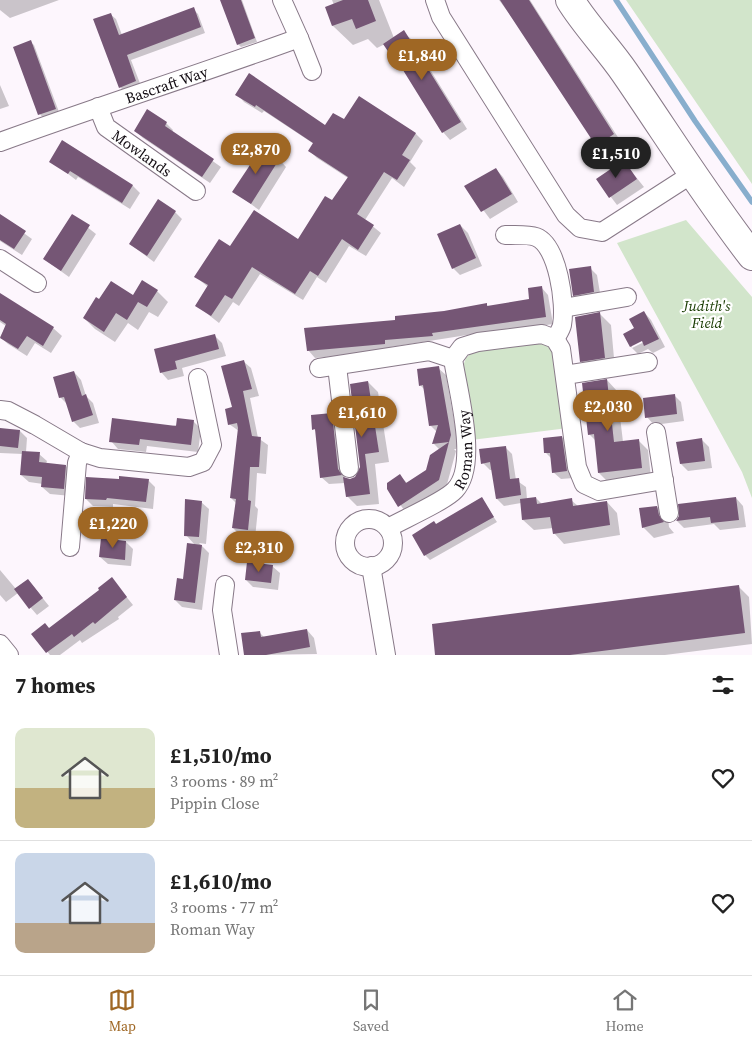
<!DOCTYPE html>
<html lang="en">
<head>
<meta charset="utf-8">
<style>
  :root { --surface:#fff; --page:#f2f2f2; --text:#222; --muted:#767676; --line:#e0e0e0; --accent:#9f6724 }
  body { margin:0; font-family:"Source Serif 4",serif; background:var(--page); color:var(--text); height:100vh; display:flex; flex-direction:column; font-size:19px; white-space:nowrap }
  * { box-sizing:border-box; margin:0 }
  p { font-size:16px; color:var(--muted) }
  .icon { flex:none; width:28px; height:28px; fill:none; stroke:currentColor; stroke-width:2; stroke-linecap:round; stroke-linejoin:round }
  .map { position:relative; height:655px; overflow:hidden }
  .side { display:flex; flex-direction:column; background:var(--surface); flex:1 }
  .side>* { flex:none }
  .price { position:absolute; translate:-50% -42px; padding:0 11px; border-radius:18px; background:var(--accent); color:#fff; font-size:16px; line-height:32px; filter:drop-shadow(0 1px 2px #0008) }
  .price::after { content:''; position:absolute; left:50%; top:30px; width:15px; height:11px; margin-left:-8px; background:inherit; clip-path:polygon(0 0,100% 0,50% 100%) }
  .price.current { background:#222; color:#fff }
  ul { padding:0; list-style:none }
  li { display:flex; align-items:center; gap:15px; height:125px; padding:0 15px }
  li+li { border-top:1px solid var(--line) }
  li span { display:grid; place-items:center; flex:none; width:140px; height:100px; border-radius:10px; color:#555 }
  li>.icon { margin-inline-start:auto }
  span .icon { width:60px; height:60px; fill:#fffc; stroke-width:1 }
  li b { font-size:21px }
  h2 { display:flex; justify-content:space-between; align-items:center; height:60px; padding:0 15px; font-size:21px }
  .dock { display:flex; justify-content:space-around; align-items:center; height:70px; border-top:1px solid var(--line); background:var(--surface); font-size:14px; color:var(--muted) }
  .dock a { display:grid; justify-items:center; gap:2px }
  .dock .current { color:var(--accent) }
  .map>svg:first-child { display:block }
  .green { fill:#d2e5cb }
  .shadow { fill:#0003 }
  .lines { fill:none; stroke-linecap:round; stroke-linejoin:round }
  .stream { stroke:#88aecd; stroke-width:5.5 }
  .building { fill:#755675 }
  .minor-casing { stroke:#887988; stroke-width:20 }
  .primary-casing { stroke:#887988; stroke-width:30 }
  .minor { stroke:#fff; stroke-width:18 }
  .primary { stroke:#fff; stroke-width:28 }
  .labels { text-anchor:middle; dominant-baseline:central; stroke-width:4.5; stroke-linejoin:round; paint-order:stroke }
  .street-label { font-size:15px; fill:#120c12; stroke:#fff }
  .park-label { font-size:15px; font-style:italic; fill:#193c02; stroke:#fff }
</style>
</head>
<body>
<div class="map">
<svg width="752" height="655" viewBox="0 0 752 655">
  <rect width="100%" height="100%" fill="#fdf6fd"/>
  <path class="green" d="M626 0H752V184Z
    M686 220 752 297V498L742 472 617 243Z
    M543 342 552 346 568 428 471 440 463 366 466 358 473 351Z"/>
  <path class="shadow" d="M0 0H59L10 18 0 10Z
    M222 0H242L257 42 241 47 238 44Z
    M332 0H379L394 38 403 32 411 39 467 129 450 140 443 132 404 69 385 44 377 48 368 39 353 45 333 26 326 8 334 5Z
    M499 0H530L621 142 604 153 597 146 529 40Z
    M193 9 198 14 205 33 131 60 141 86 125 92 120 87 110 14 116 19 122 35Z
    M30 42 34 45 59 112 43 118 40 114Z
    M0 85 9 106 0 109Z
    M237 94 325 127 344 121 360 98 416 134 423 141 410 162 416 168 404 187 392 178 365 220 381 233 366 256 349 246 326 283 317 277 303 300 260 274 239 306 233 302 219 323 196 305 208 287 196 277 230 248 298 241 333 202 348 178 317 158 310 151 314 144 264 111 262 113 244 102Z
    M166 123 173 130 172 132 221 167 210 183 143 138 135 131Z
    M63 141 133 186 140 193 130 209 78 177 76 180 51 161Z
    M279 159 286 167 259 210 234 192Z
    M624 162 644 187 617 205 598 180Z
    M496 169 503 177 518 202 490 219 466 187Z
    M175 212 182 219 154 262 130 244Z
    M72 215 96 234 69 277 44 259Z
    M0 216 32 239 22 255 0 241Z
    M460 225 468 233 482 266 460 275 453 268Z
    M590 268 597 275 601 299 581 302 574 295Z
    M541 287 548 295 553 324 514 330 512 328 391 347 392 351 315 358 308 350 396 321 486 304 489 307 531 300Z
    M157 291 168 302 158 317 149 312 138 330 128 323 115 342 95 329 84 318 133 296Z
    M0 295 53 328 62 336 51 353 35 343 27 356 8 344 0 337 6 326 0 322Z
    M644 312 651 320 665 347 653 353 648 349 638 354 632 348 648 340 647 337 632 345V348L624 334 635 329Z
    M600 314 611 325 615 369 592 372 581 361Z
    M215 336 222 343 226 356 182 368 184 376 168 380 161 372 156 350Z
    M243 361 251 368 259 396 250 398 258 438 268 445 266 474 257 473 255 506 258 509 255 538 264 545 262 561 246 560 238 553 242 537 233 528 236 503 231 498 239 431 229 424Z
    M438 368 446 375 458 443 456 449H454L456 451 446 488 407 514 388 488 400 476 408 484 427 471 440 450 434 444 437 432 430 425 425 390 420 385Z
    M74 372 81 380 86 396 93 403 99 423 80 428 73 421 68 405 60 397Z
    M607 380 617 391 623 442 638 440 648 450 651 478 609 483 599 473 596 441 589 434Z
    M368 382 378 392 389 462 375 464 379 504 357 506 347 496 345 483 329 484 321 477 317 432 314 429 331 414 339 422 345 478 350 480 356 478 361 467Z
    M674 395 681 402 684 421 654 425 647 417Z
    M193 421 201 429 198 452 147 446 146 452 118 449 111 441Z
    M0 429 20 431 27 438 26 452 39 454 47 461 46 464 66 466 73 473 71 496 50 494 42 487 43 484 29 482 21 475 23 454 0 453Z
    M562 437 569 445 574 478 561 479 553 472 552 459 546 453Z
    M701 439 709 447 712 468 688 471 681 464Z
    M505 447 512 454 516 480 526 487 527 499 536 498 542 504 571 500 578 506 607 502 617 513 620 535 564 544 554 533 553 528 534 530 523 520 521 503 504 506 497 499 493 470H490L483 463Z
    M148 480 155 487 153 509 113 504V507L93 506 86 499Z
    M481 498 497 522 430 560 425 555 437 525Z
    M736 498 743 506 746 527 720 530 714 524 684 528 677 521 680 517Z
    M201 502 209 509 206 544 199 543 209 553 202 610 182 607 175 600 184 581 195 545 186 535Z
    M657 507 668 518 669 527 674 533 654 538 643 527Z
    M126 542 133 549 131 566 108 564 100 557Z
    M272 566 280 573 278 590 253 587 246 580Z
    M0 570 16 589 28 580 49 606 37 615 18 593 6 602 0 595Z
    M112 579 133 605 118 617 119 619 82 643 80 640 60 655H50L33 634 50 630 101 590Z
    M738 586 749 597 752 644 665 655H436Z
    M307 630 314 638 317 654 245 655 259 632 265 638Z"/>
  <g class="lines">
    <path class="stream" d="M616 0 695 121 752 202"/>
  </g>
  <path class="building" d="M220 0H241L255 38 237 45Z
    M343 0H368L376 21 356 29 352 19 332 26 325 7Z
    M500 0H529L614 134 596 146Z
    M194 7 201 27 127 55 136 81 119 88 93 19 111 13 119 35Z
    M404 30 461 122 442 133 398 62 396 63 383 44Z
    M31 40 56 109 38 115 13 47Z
    M249 73 325 125 333 113 344 119 359 96 416 133 402 155 410 160 397 180 384 172 357 214 374 225 358 250 342 239 318 276 310 271 295 294 252 267 232 299 225 295 211 316 195 306 208 285 194 277 219 239 230 246 254 210 298 239 325 196 332 200 348 177 308 151 313 143 256 105 255 107 235 95Z
    M147 109 167 122 165 126 214 159 202 177 134 131Z
    M62 140 133 185 122 203 70 171 68 174 49 162Z
    M262 147 280 158 251 204 232 192Z
    M624 160 637 179 609 198 596 179Z
    M496 168 512 194 481 212 464 186Z
    M158 199 176 211 147 256 129 244Z
    M0 214 26 231 14 249 0 240Z
    M72 214 90 225 61 271 43 259Z
    M460 224 476 258 452 269 437 234Z
    M591 266 594 292 573 296 569 269Z
    M142 280 158 290 147 307 138 302 127 320 116 313 104 332 83 318 96 297 99 299 111 281 133 295Z
    M542 286 546 317 432 333 433 336 385 340V344L307 351 304 328 395 320V316L444 311 487 303V306L529 299 528 288Z
    M0 293 54 327 43 346 27 336 18 349 0 338 6 324 0 320Z
    M644 311 659 339 644 346 642 341 630 347 623 334 634 328 629 319Z
    M600 312 605 358 580 362 575 317Z
    M215 334 219 349 175 361 177 369 160 373 154 349Z
    M244 360 252 389 243 391 252 436 261 437 259 467H250L248 500 251 501 248 530 232 528 236 499 230 498 238 428 237 423 228 425 225 409 232 407 221 366Z
    M439 366 451 435 449 442 432 444 438 425 429 426 423 385 419 386 417 369Z
    M74 371 82 396 86 394 93 415 72 422 64 397 59 398 53 377Z
    M607 379 614 442 639 439 642 468 598 473 594 434 588 435 582 383Z
    M368 381 379 452 365 454 370 494 346 497 343 477 350 479 355 477 360 467 350 384Z
    M675 394 677 414 645 418 643 398Z
    M332 413 338 469 342 475 320 478 315 429 312 430 311 415Z
    M112 418 176 426 177 418 194 420 191 445 140 439 139 445 109 442Z
    M0 428 20 430 18 448 0 446Z
    M562 436 567 471 552 473 550 453H544L543 438Z
    M702 438 705 461 680 464 676 442Z
    M449 442 439 480 398 507 387 489V483L400 474 406 483 426 470 430 455Z
    M506 446 510 479 519 478 521 495 496 499 490 462 481 464 479 449Z
    M22 451 40 452 39 462 66 465 64 489 41 487 42 477 20 475Z
    M119 476 149 479 146 502 107 498 106 500 85 499 86 477 119 479Z
    M482 497 494 517 424 556 412 535 434 521 436 524Z
    M536 497 537 504 572 498 573 506 607 501 610 525 553 534 550 517 522 520 520 499Z
    M736 497 739 520 711 523 710 517 676 521 679 516 678 504Z
    M185 499 202 501 199 537 184 536Z
    M657 506 659 515 664 522 642 528 639 508Z
    M239 535 257 537 255 555 237 553Z
    M101 538 126 541 125 560 99 557Z
    M187 543 202 545 195 603 174 600 177 578 183 579Z
    M247 562 273 565 271 583 245 580Z
    M112 577 127 597 95 624 93 622 74 637 72 634 46 653 31 634 45 623 49 628 99 590 98 588Z
    M28 579 43 598 29 609 14 589Z
    M739 585 745 633 570 655H435L432 624Z
    M307 629 310 647 266 655H244L241 633 260 631 261 637Z"/>
  <g class="lines">
    <g class="minor-casing">
      <g id="minor">
        <path d="M282 0 299 38"/>
        <path d="M435 0 441 17 566 215 580 228 602 232 692 174"/>
        <path id="s1" d="M98 107 106 127 196 191"/>
        <path id="s2" d="M0 142C99 106 200 74 299 38L312 71"/>
        <path d="M505 235C514 235 528 234 536 237 558 245 566 305 562 325 561 330 557 335 555 339"/>
        <path d="M0 259 37 283"/>
        <path d="M563 308 627 297"/>
        <path d="M337 366 349 468"/>
        <path d="M319 368 429 351 453 359"/>
        <path d="M565 375 648 362"/>
        <path d="M0 410 8 411 35 425 81 452 100 458 189 467 203 462 212 445 198 378"/>
        <path d="M656 432 669 513"/>
        <circle cx="369" cy="543" r="24"/>
        <path id="s3" d="M388 528C402 520 445 501 455 490 479 465 458 392 453 359L462 347 478 342 542 334 555 339 561 349 577 467 584 484 599 491 664 480"/>
        <path d="M70 547 77 463 81 452"/>
        <path d="M371 566 386 655"/>
        <path d="M225 585 222 610 229 655"/>
        <path d="M0 644 9 655"/>
      </g>
    </g>
    <g class="primary-casing">
      <path id="primary" d="M570 0C586 26 608 48 625 73 667 134 706 197 752 256"/>
    </g>
    <use href="#minor" class="minor"/>
    <use href="#primary" class="primary"/>
  </g>
  <g class="labels">
    <g class="street-label">
      <text stroke="none"><textPath href="#s2" startOffset="176">Bascraft Way</textPath></text>
      <text stroke="none"><textPath href="#s1" startOffset="66">Mowlands</textPath></text>
      <text stroke="none"><textPath href="#s3" startOffset="120">Roman Way</textPath></text>
    </g>
    <g class="park-label">
      <text x="707" y="305">Judith's<tspan x="707" dy="17">Field</tspan></text>
    </g>
  </g>
</svg>
<b class="price" style="left:422px;top:81px">£1,840</b>
<b class="price" style="left:256px;top:175px">£2,870</b>
<b class="price current" style="left:616px;top:179px">£1,510</b>
<b class="price" style="left:608px;top:432px">£2,030</b>
<b class="price" style="left:362px;top:438px">£1,610</b>
<b class="price" style="left:113px;top:549px">£1,220</b>
<b class="price" style="left:259px;top:573px">£2,310</b>
</div>
<section class="side">
<h2>7 homes<svg class="icon" aria-label="filters" viewBox="0 0 24 24"><path d="M4 7h16M4 17h16"/><circle cx="9" cy="7" r="2"/><circle cx="15" cy="17" r="2"/></svg></h2>
<ul>
<li><span style="background:linear-gradient(#dfe7d0 60%,#c2b280 0)"><svg class="icon" aria-label="home" viewBox="0 0 24 24"><path d="M3 11l9-7 9 7M6 9v11h12V9"/></svg></span><div><b>£1,510/mo</b><p>3 rooms · 89 m²</p><p>Pippin Close</p></div><svg class="icon" aria-label="heart" viewBox="0 0 24 24"><path d="M12 20l-8-8c-3-5 5-10 8-4 3-6 11-1 8 4z"/></svg></li>
<li><span style="background:linear-gradient(#c9d6e8 70%,#b9a48a 0)"><svg class="icon" aria-label="home" viewBox="0 0 24 24"><path d="M3 11l9-7 9 7M6 9v11h12V9"/></svg></span><div><b>£1,610/mo</b><p>3 rooms · 77 m²</p><p>Roman Way</p></div><svg class="icon" aria-label="heart" viewBox="0 0 24 24"><path d="M12 20l-8-8c-3-5 5-10 8-4 3-6 11-1 8 4z"/></svg></li>
</ul>
</section>
<nav class="dock">
<a class="current"><svg class="icon" aria-label="map" viewBox="0 0 24 24"><path d="M3 6l6-2 6 2 6-2v14l-6 2-6-2-6 2zM9 4v14M15 6v14"/></svg>Map</a>
<a><svg class="icon" aria-label="saved" viewBox="0 0 24 24"><path d="M7 4h10v16l-5-4-5 4z"/></svg>Saved</a>
<a><svg class="icon" aria-label="home" viewBox="0 0 24 24"><path d="M3 11l9-7 9 7M6 9v11h12V9"/></svg>Home</a>
</nav>
</body>
</html>
